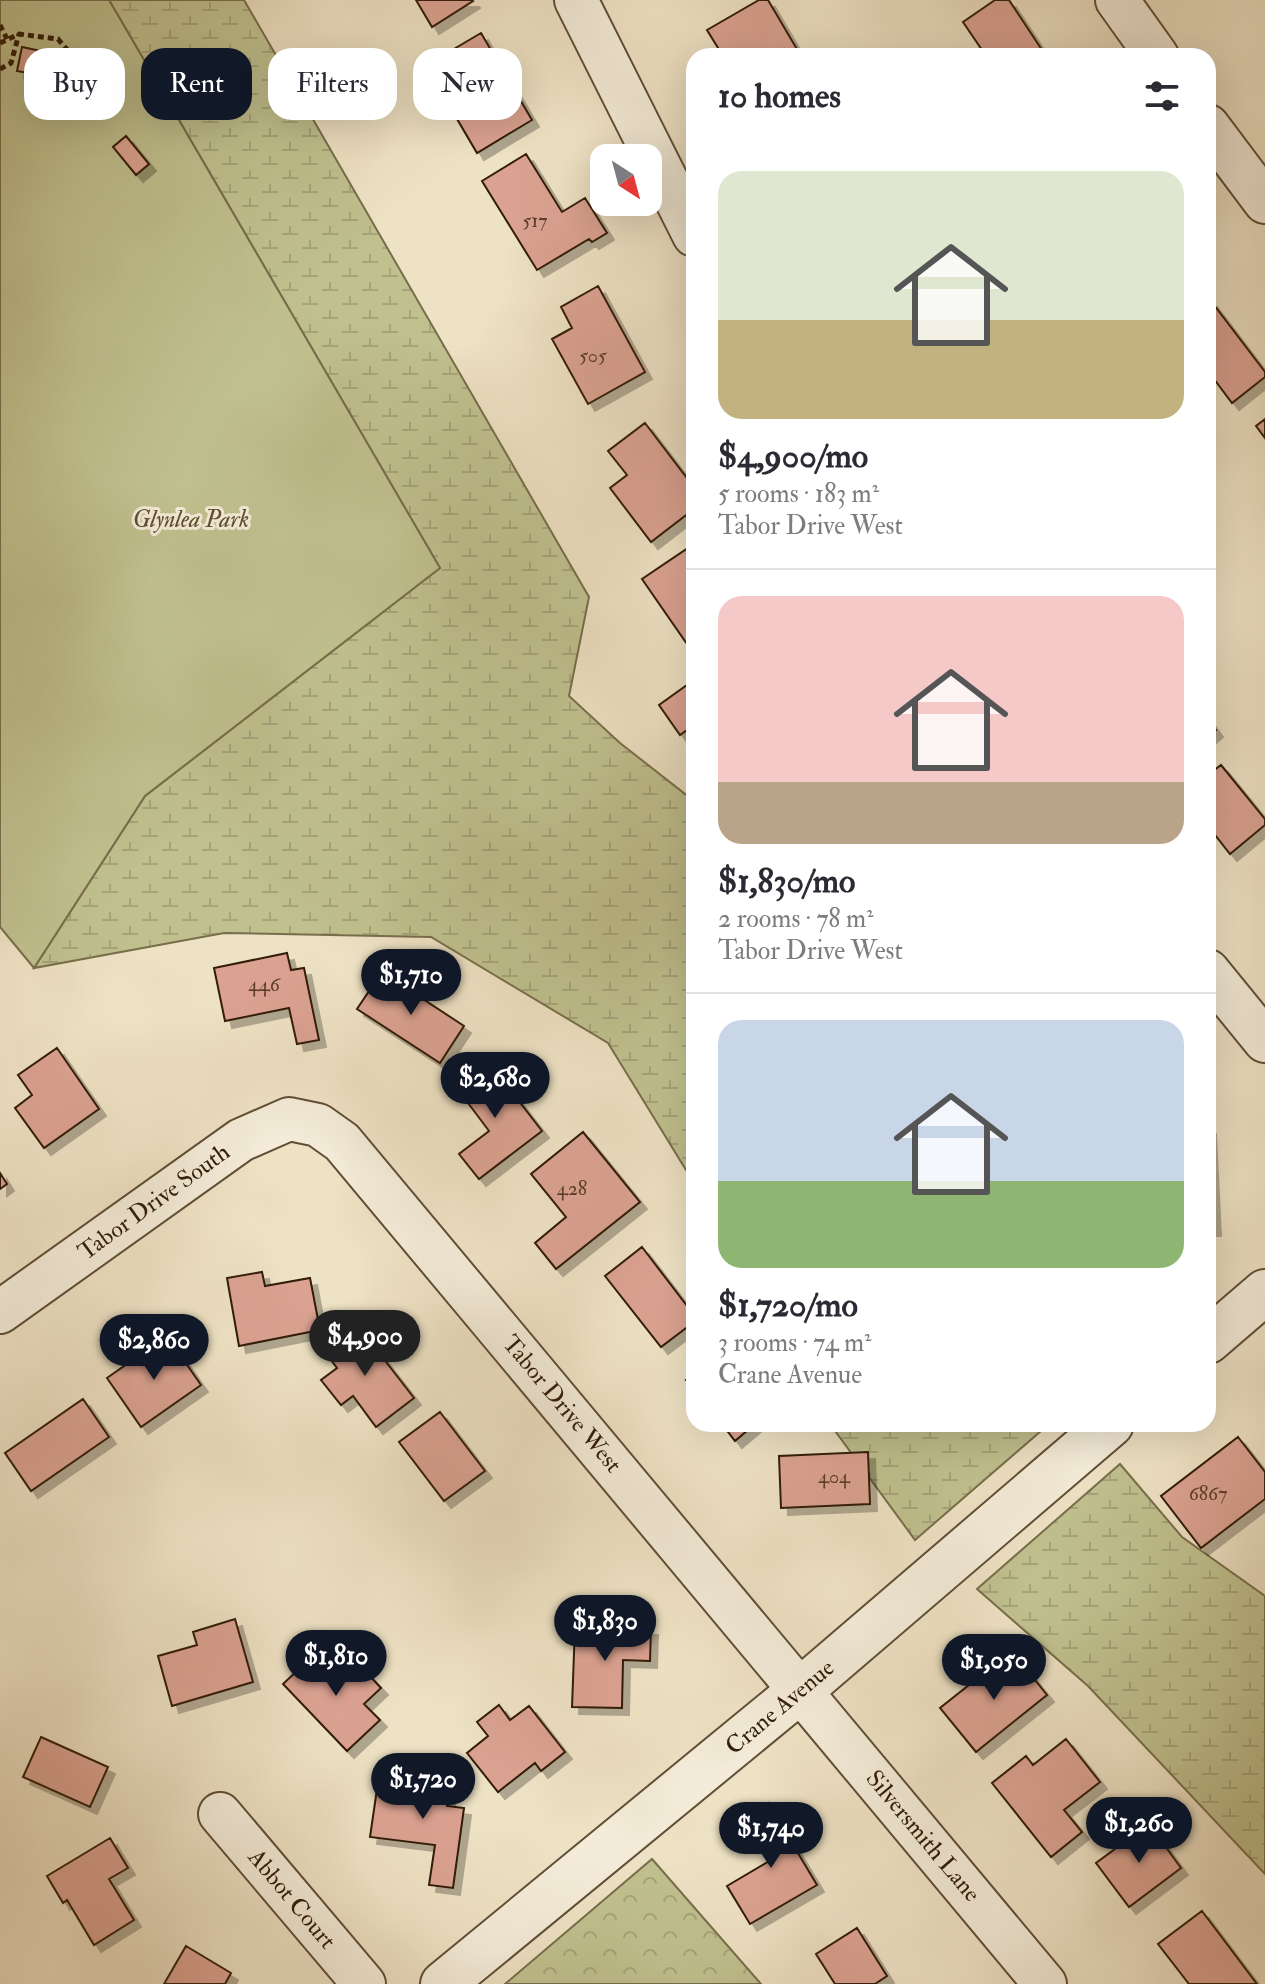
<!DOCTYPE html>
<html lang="en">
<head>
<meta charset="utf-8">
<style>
  :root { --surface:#fff; --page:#f7f7f7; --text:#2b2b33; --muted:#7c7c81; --line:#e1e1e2; --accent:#111827 }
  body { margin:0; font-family:"IM FELL Double Pica",serif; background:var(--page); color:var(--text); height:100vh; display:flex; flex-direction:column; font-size:30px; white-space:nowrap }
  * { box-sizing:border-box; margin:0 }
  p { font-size:26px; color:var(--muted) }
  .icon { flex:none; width:44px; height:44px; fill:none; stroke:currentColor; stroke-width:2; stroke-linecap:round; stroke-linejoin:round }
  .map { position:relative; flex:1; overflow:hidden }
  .side { position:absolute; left:686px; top:48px; width:530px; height:1384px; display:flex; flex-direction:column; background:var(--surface); border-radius:24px; box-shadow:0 8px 32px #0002 }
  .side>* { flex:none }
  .hud { position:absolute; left:24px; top:48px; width:542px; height:72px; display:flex; gap:16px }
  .needle { width:52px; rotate:144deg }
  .buttons { position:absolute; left:590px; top:144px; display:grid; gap:16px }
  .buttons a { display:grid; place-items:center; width:72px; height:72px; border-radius:16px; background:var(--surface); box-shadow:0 8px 32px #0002; font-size:40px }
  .price { position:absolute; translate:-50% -68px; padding:0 18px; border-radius:28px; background:var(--accent); color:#fff; font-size:26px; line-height:52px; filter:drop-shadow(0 2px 4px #0008) }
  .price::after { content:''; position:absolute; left:50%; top:48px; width:24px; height:18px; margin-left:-12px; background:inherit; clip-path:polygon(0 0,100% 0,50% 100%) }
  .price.on { background:#222; color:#fff }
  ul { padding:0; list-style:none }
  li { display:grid; align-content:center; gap:16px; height:424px; padding:0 32px }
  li+li { border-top:2px solid var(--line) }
  li span { display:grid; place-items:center; height:248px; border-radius:24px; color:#555 }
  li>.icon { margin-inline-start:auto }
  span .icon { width:144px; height:144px; fill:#fffc; stroke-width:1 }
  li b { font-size:34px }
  h2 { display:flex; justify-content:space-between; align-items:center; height:96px; padding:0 32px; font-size:34px }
  .tag { padding:0 28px; border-radius:24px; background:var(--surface); box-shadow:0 8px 32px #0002; font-size:28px; line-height:72px }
  .tag.on { background:var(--accent); color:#fff }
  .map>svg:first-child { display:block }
  .forest { fill:url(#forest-crowns); stroke:#786e4b; stroke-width:2 }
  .wetland { fill:url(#wetland-marsh); stroke:#786e4b; stroke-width:2 }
  .park { fill:#c0c18f; stroke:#786e4b; stroke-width:2 }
  .building { fill:#dba291; stroke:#311c07; stroke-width:2; filter:url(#shadow) }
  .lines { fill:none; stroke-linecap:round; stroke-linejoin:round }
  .minor-casing { stroke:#604e36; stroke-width:46 }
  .tertiary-casing { stroke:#604e36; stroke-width:48 }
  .path { stroke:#311c07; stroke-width:5; stroke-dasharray:6 4; stroke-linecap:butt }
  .minor { stroke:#f4ecd9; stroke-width:42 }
  .tertiary { stroke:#f4ecd9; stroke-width:44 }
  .labels { text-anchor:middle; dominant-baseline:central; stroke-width:6; stroke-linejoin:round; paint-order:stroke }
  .number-label { font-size:20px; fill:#5c3e2a }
  .park-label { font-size:24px; font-style:italic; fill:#5c4e30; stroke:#f4ecd9 }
  .street-label { font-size:24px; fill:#311c07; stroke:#f4ecd9 }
</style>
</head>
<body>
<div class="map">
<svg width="1265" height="1984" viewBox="0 0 1265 1984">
  <defs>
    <pattern id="forest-crowns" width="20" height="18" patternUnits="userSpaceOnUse" patternTransform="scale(2)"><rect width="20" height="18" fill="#c0c18f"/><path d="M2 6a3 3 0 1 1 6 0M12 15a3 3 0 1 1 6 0" fill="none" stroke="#a5a57a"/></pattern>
    <pattern id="wetland-marsh" width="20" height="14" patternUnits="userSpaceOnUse" patternTransform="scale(2)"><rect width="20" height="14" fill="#c0c18f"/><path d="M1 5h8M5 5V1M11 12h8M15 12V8" fill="none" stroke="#a5a57a"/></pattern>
    <filter id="shadow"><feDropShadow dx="7" dy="7" stdDeviation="0" flood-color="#0004"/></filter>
  </defs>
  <rect width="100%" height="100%" fill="#eee2c4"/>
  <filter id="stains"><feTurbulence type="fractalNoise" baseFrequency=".0025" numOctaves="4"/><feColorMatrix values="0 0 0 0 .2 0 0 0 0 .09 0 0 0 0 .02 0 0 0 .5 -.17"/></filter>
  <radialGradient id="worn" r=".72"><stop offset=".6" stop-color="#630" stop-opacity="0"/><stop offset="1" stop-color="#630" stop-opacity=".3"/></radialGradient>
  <path class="forest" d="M652 1859 761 1984H505Z"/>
  <path class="wetland" d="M109 0H244L589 597 569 696 620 743 694 801V1183L608 1043 431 937 224 933 34 968 145 796 440 568Z
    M830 1424H1049L915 1540Z
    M1120 1464 1182 1537 1265 1596V1874L1088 1686 977 1589Z"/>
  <path class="park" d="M0 0H109L440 568 145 796 34 968 0 927Z"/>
  <path class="building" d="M416 0H472L473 1 432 27Z
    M759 0H768L801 56H723L707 30Z
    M995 0H1009L1046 56H979L984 53 963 22Z
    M481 33 532 120 477 153 443 95 459 85 442 56Z
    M22 47 55 54 50 77 17 71Z
    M126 136 149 164 136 175 113 147Z
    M526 154 562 212 585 198 607 233 592 242 589 239 537 270 482 181Z
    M598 286 645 372 588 404 552 339 572 328 561 307Z
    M1211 301 1265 372V377L1232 403 1208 371Z
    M1265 419V438L1256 426Z
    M645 423 687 478 694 473V509L651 542 610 488 627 475 608 451Z
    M694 544V638L687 644 642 579Z
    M694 680V725L680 735 659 705Z
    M1208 719 1216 730 1208 737Z
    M1221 765 1265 819V825L1230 854 1208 826V775Z
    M287 953 291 970 304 968 319 1040 297 1044 289 1008 225 1021 214 968Z
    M382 972 464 1026 440 1063 357 1009Z
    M57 1048 99 1109 44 1148 15 1108 32 1095 18 1075Z
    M488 1061 542 1131 479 1179 459 1154 489 1131 456 1087Z
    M1209 1127 1214 1229H1208V1127Z
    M583 1132 640 1202 556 1269 535 1243 566 1217 531 1174Z
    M0 1173 7 1184 0 1189Z
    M642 1247 694 1315V1322L661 1347 605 1276Z
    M262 1272 265 1286 310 1278 320 1330 239 1346 227 1278Z
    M359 1327 414 1398 376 1427 353 1396 341 1405 321 1380 337 1368 325 1352Z
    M167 1336 201 1385 141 1427 107 1378Z
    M694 1374V1390L686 1380Z
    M83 1399 109 1437 31 1491 5 1453Z
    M440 1412 485 1471 444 1501 399 1442Z
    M722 1424H755L735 1441Z
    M1238 1437 1265 1472V1499L1201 1548 1161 1496Z
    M868 1452 870 1504 781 1508 779 1456Z
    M235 1619 253 1682 172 1706 158 1656 197 1645 193 1632Z
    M575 1626 651 1628 650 1661 623 1660 622 1708 572 1707Z
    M1012 1651 1047 1695 976 1752 940 1708Z
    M316 1653 337 1675 354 1659 381 1688 364 1704 380 1720 347 1751 283 1684Z
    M499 1705 510 1720 529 1706 565 1752 541 1771 535 1763 498 1792 467 1753 488 1736 477 1722Z
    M41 1737 108 1767 90 1807 23 1777Z
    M1066 1739 1100 1782 1064 1810 1082 1832 1051 1857 992 1783 1026 1756 1033 1765Z
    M421 1765 452 1769 447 1806 464 1808 453 1888 429 1885 435 1845 370 1837 377 1789 416 1794Z
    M768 1803 817 1885 750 1924 727 1886 771 1860 745 1817Z
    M1149 1824 1181 1868 1129 1907 1096 1863Z
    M110 1838 128 1868 109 1879 134 1920 94 1945 67 1900 63 1903 47 1876Z
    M1202 1911 1257 1984H1189L1158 1944Z
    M857 1928 887 1976 875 1984H835L816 1954Z
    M186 1946 231 1973 225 1984H164Z"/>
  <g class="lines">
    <g class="minor-casing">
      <path id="minor" d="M576 0 694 235
        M1117 0 1157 56
        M1208 126 1265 202
        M1208 971 1265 1041
        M0 1312 241 1140 289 1119 318 1125 342 1142 1045 1984
        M220 1814 364 1984"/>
    </g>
    <g class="tertiary-casing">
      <path id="tertiary" d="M1208 1341 1265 1292
        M443 1984 802 1689 1111 1424"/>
    </g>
    <path class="path" d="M0 25 7 39
      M0 43 19 34 58 39 113 104
      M0 69 11 63 19 34"/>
    <use href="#minor" class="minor"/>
    <use href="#tertiary" class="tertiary"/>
  </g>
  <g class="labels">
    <g class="number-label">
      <text x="535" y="220">517</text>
      <text x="593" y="355">505</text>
      <text x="264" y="984">446</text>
      <text x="572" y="1188">428</text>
      <text x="834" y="1476">404</text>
      <text x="1208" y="1493">6867</text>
    </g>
    <g class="park-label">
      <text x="191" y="519">Glynlea Park</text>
    </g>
    <g class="street-label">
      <text transform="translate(154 1202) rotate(-36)">Tabor Drive South</text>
      <text transform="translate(562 1404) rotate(50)">Tabor Drive West</text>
      <text transform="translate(780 1707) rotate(-40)">Crane Avenue</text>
      <text transform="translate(923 1836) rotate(50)">Silversmith Lane</text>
      <text transform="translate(292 1899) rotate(50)">Abbot Court</text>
    </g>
  </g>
  <rect width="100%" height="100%" filter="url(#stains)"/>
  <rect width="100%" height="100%" fill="url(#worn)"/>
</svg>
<div class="buttons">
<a><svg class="needle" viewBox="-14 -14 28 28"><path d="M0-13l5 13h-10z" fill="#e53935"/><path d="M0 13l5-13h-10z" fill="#7c7c81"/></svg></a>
</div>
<b class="price" style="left:411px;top:1017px">$1,710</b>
<b class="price" style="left:495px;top:1120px">$2,680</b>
<b class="price on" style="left:365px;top:1378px">$4,900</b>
<b class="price" style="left:154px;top:1382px">$2,860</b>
<b class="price" style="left:605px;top:1663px">$1,830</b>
<b class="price" style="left:336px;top:1698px">$1,810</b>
<b class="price" style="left:994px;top:1702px">$1,050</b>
<b class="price" style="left:423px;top:1821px">$1,720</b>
<b class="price" style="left:1139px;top:1865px">$1,260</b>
<b class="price" style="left:771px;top:1870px">$1,740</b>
<div class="hud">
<a class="tag">Buy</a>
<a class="tag on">Rent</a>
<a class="tag">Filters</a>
<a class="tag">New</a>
</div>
<section class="side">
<h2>10 homes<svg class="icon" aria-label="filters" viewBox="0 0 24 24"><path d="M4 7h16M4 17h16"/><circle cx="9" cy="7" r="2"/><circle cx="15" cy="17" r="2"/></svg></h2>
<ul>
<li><span style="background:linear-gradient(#dfe7d0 60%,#c2b280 0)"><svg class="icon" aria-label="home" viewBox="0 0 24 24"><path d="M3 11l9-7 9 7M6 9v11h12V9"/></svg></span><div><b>$4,900/mo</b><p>5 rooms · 183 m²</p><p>Tabor Drive West</p></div></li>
<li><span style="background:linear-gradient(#f6c9c9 75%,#b9a48a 0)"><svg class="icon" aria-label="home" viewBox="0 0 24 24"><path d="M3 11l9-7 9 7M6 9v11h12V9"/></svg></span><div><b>$1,830/mo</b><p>2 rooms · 78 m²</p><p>Tabor Drive West</p></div></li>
<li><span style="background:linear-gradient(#c9d6e8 65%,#8fb573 0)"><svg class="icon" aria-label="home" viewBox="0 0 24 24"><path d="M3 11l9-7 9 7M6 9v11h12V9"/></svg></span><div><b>$1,720/mo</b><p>3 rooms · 74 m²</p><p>Crane Avenue</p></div></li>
</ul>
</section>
</div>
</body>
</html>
